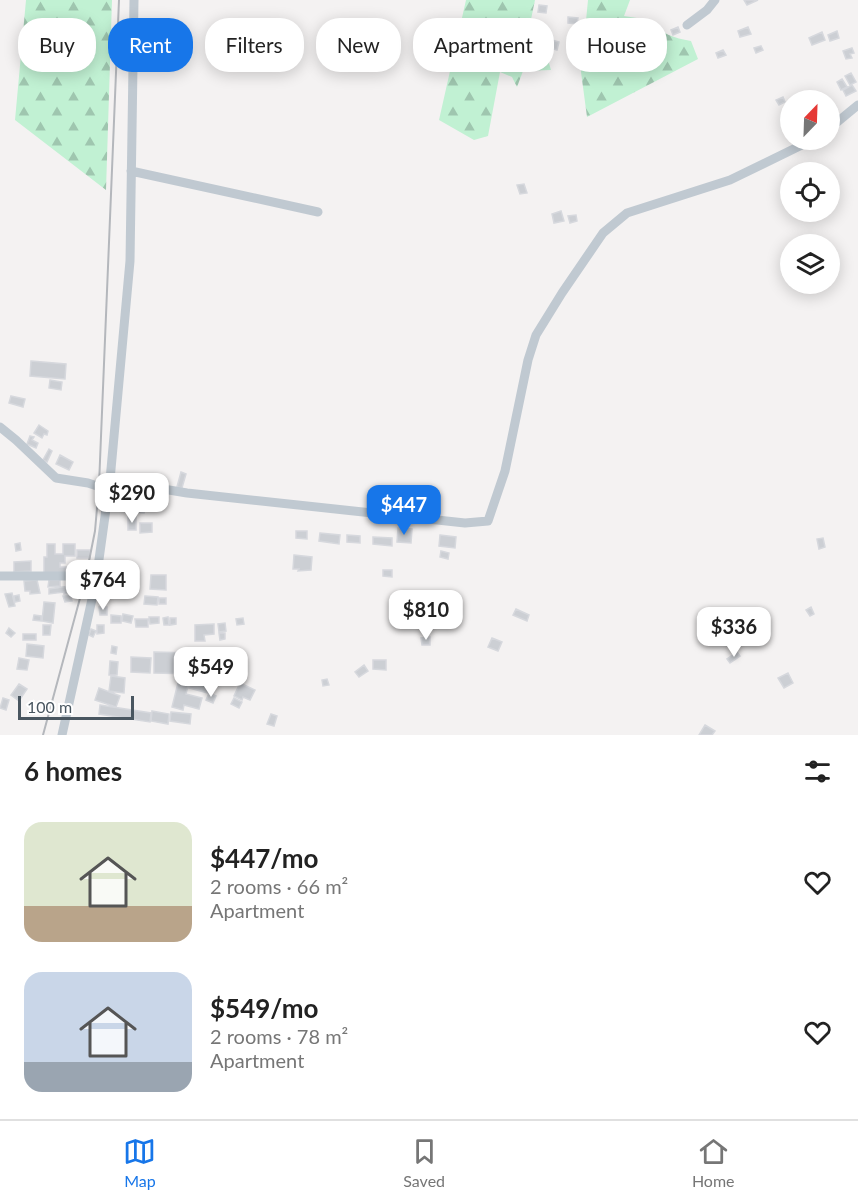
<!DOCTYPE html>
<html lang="en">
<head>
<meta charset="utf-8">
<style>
  :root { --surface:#fff; --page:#f2f2f2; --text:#222; --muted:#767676; --line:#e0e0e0; --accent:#1776e9 }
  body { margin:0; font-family:Lato,sans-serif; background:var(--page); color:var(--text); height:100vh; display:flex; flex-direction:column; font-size:22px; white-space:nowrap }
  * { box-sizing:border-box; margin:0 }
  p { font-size:20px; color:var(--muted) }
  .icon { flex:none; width:33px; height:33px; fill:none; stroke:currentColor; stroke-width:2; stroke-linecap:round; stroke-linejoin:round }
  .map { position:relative; height:735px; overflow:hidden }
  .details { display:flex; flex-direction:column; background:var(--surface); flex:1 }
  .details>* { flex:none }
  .hud { position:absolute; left:18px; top:18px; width:822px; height:54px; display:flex; gap:12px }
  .needle { width:39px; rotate:23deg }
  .controls { position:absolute; left:780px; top:90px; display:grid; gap:12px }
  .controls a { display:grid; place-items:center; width:60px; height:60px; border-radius:50%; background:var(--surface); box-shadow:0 3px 15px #0003; font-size:30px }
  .scale { position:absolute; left:18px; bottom:15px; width:116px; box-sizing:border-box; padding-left:6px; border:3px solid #495660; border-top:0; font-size:16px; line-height:21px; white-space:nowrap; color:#495660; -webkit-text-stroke:4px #fff; paint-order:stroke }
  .price { position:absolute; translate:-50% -51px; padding:0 14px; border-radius:12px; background:#fff; color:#222; font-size:20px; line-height:39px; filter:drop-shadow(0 2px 3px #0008) }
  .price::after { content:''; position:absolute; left:50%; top:36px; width:18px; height:14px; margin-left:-9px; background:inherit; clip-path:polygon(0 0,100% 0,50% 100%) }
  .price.on { background:var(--accent); color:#fff }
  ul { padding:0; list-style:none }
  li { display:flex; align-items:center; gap:18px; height:150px; padding:0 24px }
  li span { display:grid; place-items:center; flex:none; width:168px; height:120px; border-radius:18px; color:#555 }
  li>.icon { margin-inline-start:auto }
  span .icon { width:72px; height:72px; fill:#fffc; stroke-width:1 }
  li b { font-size:26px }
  h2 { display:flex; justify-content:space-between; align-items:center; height:72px; padding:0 24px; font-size:26px }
  .pill { padding:0 21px; border-radius:24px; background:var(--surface); box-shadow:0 3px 15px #0003; font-size:21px; line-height:54px }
  .pill.on { background:var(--accent); color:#fff }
  .tabs { display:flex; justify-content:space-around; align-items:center; height:84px; border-top:2px solid var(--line); background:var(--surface); font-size:16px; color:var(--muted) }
  .tabs a { display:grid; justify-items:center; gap:3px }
  .tabs .on { color:var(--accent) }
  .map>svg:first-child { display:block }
  .forest { fill:url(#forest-firs) }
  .building { fill:#cccfd4; stroke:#d6d8dd; stroke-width:1.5 }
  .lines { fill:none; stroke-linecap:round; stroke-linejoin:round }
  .street { stroke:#c0c9d1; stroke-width:9 }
  .rail { stroke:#b4b7bc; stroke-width:2 }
</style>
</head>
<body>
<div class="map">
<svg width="858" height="735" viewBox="0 0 858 735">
  <defs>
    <pattern id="forest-firs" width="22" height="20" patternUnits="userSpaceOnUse" patternTransform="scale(1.5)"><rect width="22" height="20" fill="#c1f1d3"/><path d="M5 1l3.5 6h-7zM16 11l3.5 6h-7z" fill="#9fc6af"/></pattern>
  </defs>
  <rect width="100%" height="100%" fill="#f4f2f2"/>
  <path class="forest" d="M26 0H112L106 190 15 120Z
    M466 0H535L528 34 529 49 546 53 551 70 523 71 517 87 512 77 500 72 488 136 474 140 439 120Z
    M588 0H630L624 16 650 20C661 34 674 38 691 41L698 59 587 117 581 72Z"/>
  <path class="building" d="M744 0H758L747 5Z
    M539 5 547 6 546 13 538 12Z
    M568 17 578 18 577 24 568 23Z
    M678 27 680 32 673 35 671 30Z
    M748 27 751 34 740 37 738 31Z
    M837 31 839 38 830 41 828 35Z
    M822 32 825 40 812 45 809 38Z
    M552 40 559 42 557 50 550 48Z
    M761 46 763 50 756 53 754 48Z
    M852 48 854 53 850 54 852 58 846 59 843 51Z
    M723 50 726 55 718 58 716 53Z
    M851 73 856 82 850 85 845 76Z
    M842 79 847 87 841 90 837 82Z
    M852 85 856 91 846 96 843 90Z
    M783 97 785 102 779 105 776 100Z
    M524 184 527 193 520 194 517 185Z
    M561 211 564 221 554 223 552 214Z
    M576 215 577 221 570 223 568 216Z
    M31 361 66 364 65 379 30 376Z
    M50 380 62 382 61 390 49 388Z
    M11 396 25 399 23 407 9 403Z
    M39 425 48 431 47 435 44 434 42 438 34 433Z
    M30 436 34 437 32 440 38 443 36 448 27 444Z
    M49 449 52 451 47 462 43 460Z
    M60 455 73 462 69 470 56 464Z
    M181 472 186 474 182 488 177 487Z
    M135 501 145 502 144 513 134 512Z
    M128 517H136V530H128Z
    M140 523H152V532L140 533Z
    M398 528 412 529 411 543 397 542Z
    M296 531H307V539L296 538Z
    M320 533 340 535 339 544 319 541Z
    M347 535 360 536V543L347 542Z
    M440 535 456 537 455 548 439 546Z
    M373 537 392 538V546L373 544Z
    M823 538 825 547 819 549 817 539Z
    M20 543 21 550 16 551 15 544Z
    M47 544H55V554H63V544H75V556H65V563H60V567H66V574L44 573V557H47Z
    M77 550H90V558H77Z
    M441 551 449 553 448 559 440 557Z
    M294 555 312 557 311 570 298 571 299 569H293Z
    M31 561V571L14 572V562Z
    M383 570H392V577L383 576Z
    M151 575H166V590L150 589Z
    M37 580 40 593 30 594V591H25L24 581Z
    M49 580H60V586L48 587Z
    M69 586 70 593 64 594V592L49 594V589Z
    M12 593 15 606 9 607 5 594Z
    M19 595 20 601 15 602 14 596Z
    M70 595 72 601 65 602 63 596Z
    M145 596 158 597 157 605 144 604Z
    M159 598H166V604H159Z
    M44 602 55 603 53 623 42 621Z
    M99 607H107V615H100Z
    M811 607 814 614 810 616 806 610Z
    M516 609 529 615 527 621 513 615Z
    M123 614 133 616 131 623 122 621Z
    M34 615 41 616V621L33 620Z
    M111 615 121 616V623H111Z
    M149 617H159V623L150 624Z
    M168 617 169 625H164L163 618Z
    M170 618H176V624L170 625Z
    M243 618 244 624 237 625 236 619Z
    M135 619H148V627H136Z
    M225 623 226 631 219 632 218 624Z
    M214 624V634L204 635 205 641H195V625Z
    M43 625H51L50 635H43Z
    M97 625H104V633L97 634Z
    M9 628 15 633 11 637 6 633Z
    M91 629 96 631 93 637 89 635Z
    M219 633H225V639L220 640Z
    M23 634H36V640H23Z
    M430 637V645H422L421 638Z
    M492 638 502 642 498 651 488 647Z
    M27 644 44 646 43 658 26 656Z
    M112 646 117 647 116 654 111 653Z
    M154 652 192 653 191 674 154 673Z
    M737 652 740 656 730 663 727 659Z
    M131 657 151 658 150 673 131 672Z
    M19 658 29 660 27 670 17 669Z
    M373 660H386V670L373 669Z
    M110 661 118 662 117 675H109Z
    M212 665V673L199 674V666Z
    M364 665 368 671 359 677 355 672Z
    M788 673 793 683 784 688 778 678Z
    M180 675 190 677 186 694 202 698 199 709 184 705 183 710 172 707Z
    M111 676 125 678 124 693 109 691Z
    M192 677 211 682 208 693 189 688Z
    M327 679 329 685 323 686 322 680Z
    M240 683 255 690 250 700 243 697 242 700 234 696Z
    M19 684 27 689 19 701 11 695Z
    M99 688 120 696 116 707 95 700Z
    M209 693 216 696 213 703 206 700Z
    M3 698 9 700 6 710 0 708Z
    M234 698 242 702 239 708 231 704Z
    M100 705 151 713 150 722 99 714Z
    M152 711 169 714 168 724 151 721Z
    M171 712 191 714 190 724 170 721Z
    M271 714 277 716 274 726 267 724Z
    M705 725 715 731 712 735H699Z"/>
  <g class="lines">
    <path class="street" d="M687 25 707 10 715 0
      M830 128 858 105
      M131 171 318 212
      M0 427 16 440 56 478 88 483 97 486 99 485 109 490
      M107 498H113L139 485 187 493 465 523 488 521 505 471 528 360 536 335 562 293 603 233 627 213 730 180 812 140
      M0 576H86L96 581
      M62 735 96 581 110 480 130 261 134 0"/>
    <path class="rail" d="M43 735 86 576 95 531 99 485 119 0"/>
  </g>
</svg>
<div class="controls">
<a><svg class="needle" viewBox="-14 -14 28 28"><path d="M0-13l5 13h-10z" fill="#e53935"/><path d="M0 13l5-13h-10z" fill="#767676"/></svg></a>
<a><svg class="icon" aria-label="locate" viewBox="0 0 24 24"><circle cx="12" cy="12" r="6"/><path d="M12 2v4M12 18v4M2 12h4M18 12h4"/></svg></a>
<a><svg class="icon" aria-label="layers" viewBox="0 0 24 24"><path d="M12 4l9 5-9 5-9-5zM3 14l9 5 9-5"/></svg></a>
</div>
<div class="scale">100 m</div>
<b class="price" style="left:132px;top:524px">$290</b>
<b class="price on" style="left:404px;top:536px">$447</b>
<b class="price" style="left:103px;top:611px">$764</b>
<b class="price" style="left:426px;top:641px">$810</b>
<b class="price" style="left:734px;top:658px">$336</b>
<b class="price" style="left:211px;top:698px">$549</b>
<div class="hud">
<a class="pill">Buy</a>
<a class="pill on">Rent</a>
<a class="pill">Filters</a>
<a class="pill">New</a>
<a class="pill">Apartment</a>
<a class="pill">House</a>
</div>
</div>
<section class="details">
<h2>6 homes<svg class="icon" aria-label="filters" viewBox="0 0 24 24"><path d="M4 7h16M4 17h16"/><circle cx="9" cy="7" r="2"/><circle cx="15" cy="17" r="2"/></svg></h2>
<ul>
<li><span style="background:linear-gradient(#dfe7d0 70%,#b9a48a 0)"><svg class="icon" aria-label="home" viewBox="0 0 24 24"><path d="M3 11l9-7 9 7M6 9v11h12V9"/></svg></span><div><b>$447/mo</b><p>2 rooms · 66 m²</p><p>Apartment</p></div><svg class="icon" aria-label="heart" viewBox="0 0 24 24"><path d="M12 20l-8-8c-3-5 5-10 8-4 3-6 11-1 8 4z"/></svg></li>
<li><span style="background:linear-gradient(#c9d6e8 75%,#9aa5b1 0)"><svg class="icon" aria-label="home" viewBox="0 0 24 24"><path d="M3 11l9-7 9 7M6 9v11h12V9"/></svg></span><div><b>$549/mo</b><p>2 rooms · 78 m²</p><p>Apartment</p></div><svg class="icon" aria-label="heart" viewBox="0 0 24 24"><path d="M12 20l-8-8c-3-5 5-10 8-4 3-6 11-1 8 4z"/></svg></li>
</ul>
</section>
<nav class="tabs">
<a class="on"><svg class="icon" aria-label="map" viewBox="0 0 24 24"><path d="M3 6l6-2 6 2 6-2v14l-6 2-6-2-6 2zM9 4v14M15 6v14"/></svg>Map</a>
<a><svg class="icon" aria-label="saved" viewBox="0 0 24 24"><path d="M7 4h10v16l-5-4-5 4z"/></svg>Saved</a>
<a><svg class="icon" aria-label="home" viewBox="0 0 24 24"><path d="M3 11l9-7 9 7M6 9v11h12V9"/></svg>Home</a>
</nav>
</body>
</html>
